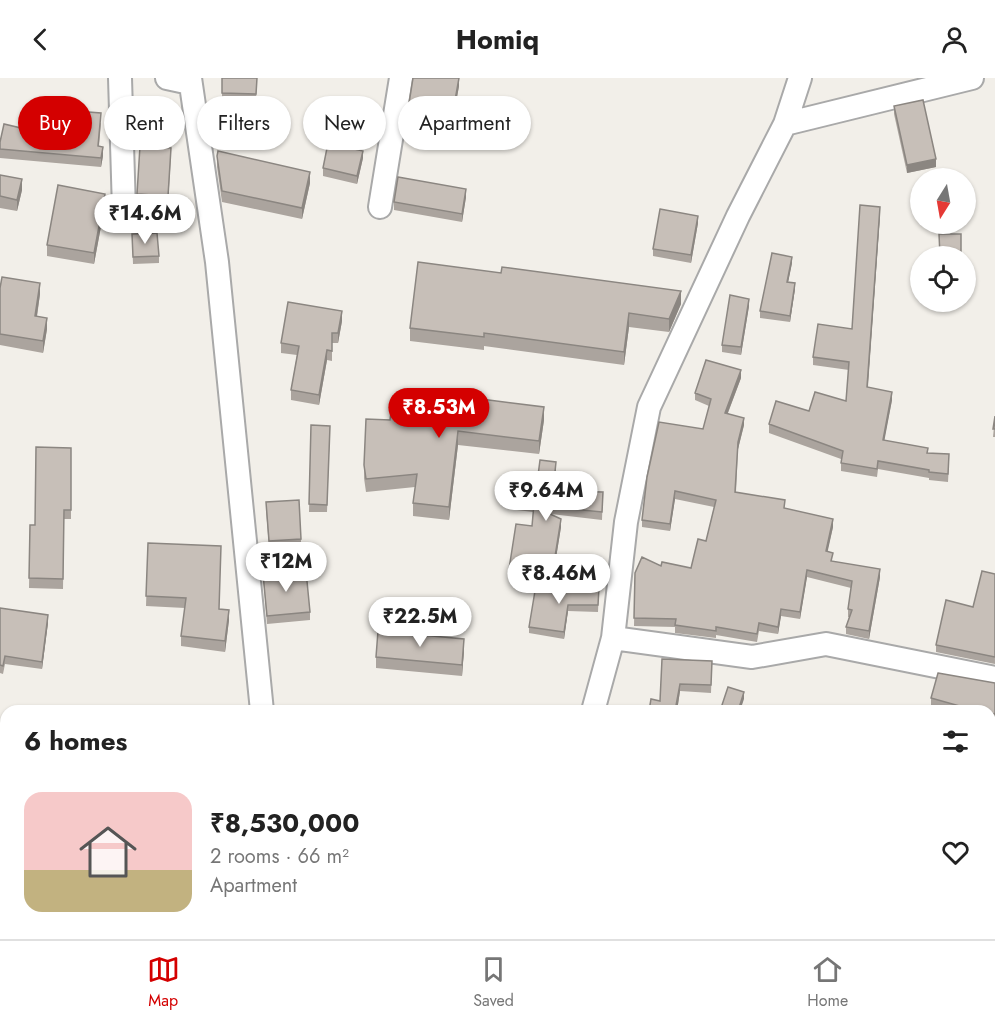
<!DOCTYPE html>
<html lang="en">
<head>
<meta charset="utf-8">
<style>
  :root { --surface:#fff; --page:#f6f6f6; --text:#222; --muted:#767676; --line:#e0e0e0; --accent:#d40000 }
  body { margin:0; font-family:Jost,sans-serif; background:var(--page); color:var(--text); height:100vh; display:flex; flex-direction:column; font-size:22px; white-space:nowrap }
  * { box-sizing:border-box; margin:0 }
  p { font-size:20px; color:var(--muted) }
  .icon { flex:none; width:33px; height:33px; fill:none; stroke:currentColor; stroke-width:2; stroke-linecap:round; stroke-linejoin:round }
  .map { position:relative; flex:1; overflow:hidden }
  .panel { position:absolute; left:0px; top:627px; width:996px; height:234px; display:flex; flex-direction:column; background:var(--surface); border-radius:18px 18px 0 0; box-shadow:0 2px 4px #0004 }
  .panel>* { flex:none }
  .top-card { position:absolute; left:18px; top:18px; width:600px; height:54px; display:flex; gap:12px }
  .needle { width:39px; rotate:191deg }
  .fabs { position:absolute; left:910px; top:90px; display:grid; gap:12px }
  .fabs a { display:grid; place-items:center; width:66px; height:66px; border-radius:50%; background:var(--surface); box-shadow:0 2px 4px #0004; font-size:30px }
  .price { position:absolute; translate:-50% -51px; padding:0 14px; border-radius:21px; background:#fff; color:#222; font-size:20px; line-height:39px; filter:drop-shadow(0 2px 3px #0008) }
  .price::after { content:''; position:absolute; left:50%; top:36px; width:18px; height:14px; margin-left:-9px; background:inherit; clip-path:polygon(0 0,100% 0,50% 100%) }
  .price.current { background:var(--accent); color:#fff }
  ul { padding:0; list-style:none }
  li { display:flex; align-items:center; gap:18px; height:150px; padding:0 24px }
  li+li { border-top:2px solid var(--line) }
  li span { display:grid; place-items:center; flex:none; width:168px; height:120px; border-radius:18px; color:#555 }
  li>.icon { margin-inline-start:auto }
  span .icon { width:72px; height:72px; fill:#fffc; stroke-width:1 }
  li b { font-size:26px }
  h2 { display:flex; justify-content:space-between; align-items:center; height:72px; padding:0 24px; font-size:26px }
  .pill { padding:0 21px; border-radius:27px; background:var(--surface); box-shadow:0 2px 4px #0004; font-size:21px; line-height:54px }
  .pill.current { background:var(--accent); color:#fff }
  header { display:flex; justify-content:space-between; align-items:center; height:78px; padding:0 24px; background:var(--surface); font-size:27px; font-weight:700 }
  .dock { display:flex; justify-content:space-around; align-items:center; height:84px; border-top:2px solid var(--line); background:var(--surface); font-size:16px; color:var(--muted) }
  .dock a { display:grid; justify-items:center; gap:3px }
  .dock .current { color:var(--accent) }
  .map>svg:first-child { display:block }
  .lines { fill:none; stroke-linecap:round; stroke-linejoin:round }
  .minor-casing { stroke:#a9a9a9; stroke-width:26 }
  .minor { stroke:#fff; stroke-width:22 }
  .wall { fill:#aba49e }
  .shaded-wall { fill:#8b8681 }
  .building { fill:#c7bfb8; stroke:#8b8681; stroke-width:1.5 }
</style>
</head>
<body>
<header><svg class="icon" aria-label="back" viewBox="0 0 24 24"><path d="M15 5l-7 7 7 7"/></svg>Homiq<svg class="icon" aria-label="person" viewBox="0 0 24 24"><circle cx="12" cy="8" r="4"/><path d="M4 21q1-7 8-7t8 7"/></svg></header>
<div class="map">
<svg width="995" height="861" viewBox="0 0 995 861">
  <rect width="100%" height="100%" fill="#f2efe9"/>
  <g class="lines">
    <g class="minor-casing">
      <path id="minor" d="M120 0 124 132
        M167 0 190 5
        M190 0 217 184 262 633
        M785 46 972 0
        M380 129 401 0
        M613 560 752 579 826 566 995 600
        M593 633 613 560 626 444 649 329 738 138 785 46 800 0
        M288 855 289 861
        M538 861 540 855"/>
    </g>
    <use href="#minor" class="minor"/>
  </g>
  <path class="wall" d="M222 0H257L256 24 222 22Z
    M459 8 452 47 408 39V32Z
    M894 28 936 89 907 95 894 36Z
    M101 45 99 68 103 78 101 89 0 80V64L59 59Z
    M171 78 168 126 137 124V116Z
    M217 78 310 105 302 141 222 124 217 89Z
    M363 80 357 106 323 98V90Z
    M0 97 22 112 17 133 0 130Z
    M466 119 462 144 394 132V124Z
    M105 127 94 186 47 178V167Z
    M880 137 868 309 892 322 884 362 928 375 949 385 948 404 929 402V400L878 391 877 399 841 393V381L769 355V346L809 333 846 323 849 292 813 287V279L852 251Z
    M698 145 691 185 653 178V171Z
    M132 156 159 178V185L133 186Z
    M792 185 788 204 795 211 790 244 760 240V233Z
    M0 210 40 216 37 239 47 251 43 275 0 267Z
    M681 226 669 254 629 249 624 287 484 268V272L410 263V250Z
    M749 228 741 277 722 274V267Z
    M342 243 338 265H332V283L327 282 319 327 291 322V312L297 277 281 275V265Z
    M741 300 728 335 744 347 738 371 736 414 785 430 833 449 827 474 832 483 880 499 869 561 846 556V549L849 539H848V531L851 510 807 499 800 541 781 538 778 556 759 553 757 564 716 557V560L675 555V549L634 548 635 495 661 488 691 490 706 463 714 429 675 421 670 453 642 449V442L703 351 709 328 695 322V315Z
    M995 338V359H993Z
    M366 341 390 342H544L539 376 458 367 449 442 413 438V425L415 409 366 414 364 400Z
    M311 347 330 348 327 434H309Z
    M71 370V441H64L63 511 29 510 30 447H35Z
    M556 391 554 413 603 414 602 442 551 436 561 449 552 505 509 498V491L532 448 533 434 517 432V424L536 413Z
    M266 432 301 461V469L269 470Z
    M148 465 229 542 225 574 181 568V558L185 530 146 528Z
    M263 496 310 534V542L267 546Z
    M995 496V586L936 574V567L973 529Z
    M599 509 598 534 568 533 564 561 529 555V549Z
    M0 530 48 545 42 591 5 586 3 596 0 595Z
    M464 572 462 598 376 590V579Z
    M662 581 712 583 711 615 680 613 677 633H649L660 623Z
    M995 605V643L990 642V633H949L931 628V620Z
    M0 732 6 733V831H0Z
    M995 744V828H994L990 843V758Z
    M660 855H719L717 861H680Z
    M732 855 838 861H732Z"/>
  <path class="shaded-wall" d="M459 0V8L452 47V39Z
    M103 69V78L101 89V80Z
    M363 73V80L357 106V98Z
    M936 81V89L907 95V87Z
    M310 94V105L302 141V130Z
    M22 101V112L17 133V122Z
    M466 111V119L462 144V136Z
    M105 116V127L94 186V175Z
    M880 129V137L867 317V309Z
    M698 138V145L691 185V177Z
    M792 179V185L787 210V204Z
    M40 205V216L35 250V238Z
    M795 205V211L790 244V238Z
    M681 213V226L669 254V241Z
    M749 221V228L741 277V269Z
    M342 233V243L338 265V255Z
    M629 235V249L624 287V274Z
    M47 240V251L43 275V263Z
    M327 272V282L319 327V317Z
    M741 292V300L725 342V335Z
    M892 314V322L883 370V362Z
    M544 329V342L539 376V363Z
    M744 340V347L738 371V364Z
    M458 353V367L449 442V429Z
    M556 384V391L553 421V413Z
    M675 413V421L670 453V446Z
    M561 441V449L552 505V497Z
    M833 441V449L826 481V473Z
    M880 491V499L869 561V553Z
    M807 492V499L800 541V534Z
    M568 527V533L564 561V554Z
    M781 531V538L778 556V549Z
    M229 532V542L225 574V563Z
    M48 537V545L42 591V584Z
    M464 561V572L462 598V587Z
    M680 606V613L677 633H675Z
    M744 614V621L740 633H738Z
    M994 819V828L990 843V834Z"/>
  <path class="building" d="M222 0H257L256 16 222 15Z
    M413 0H459L452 39 408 32Z
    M923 22 936 81 907 87 894 28Z
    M62 32 101 35 98 68 103 69 101 80 0 71V64L4 46 59 59Z
    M328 65 363 73 357 98 323 90Z
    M140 68 171 70 168 118 137 116Z
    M218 73 310 94 302 130 222 113 217 78Z
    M0 97 22 101 17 122 0 118Z
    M398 99 466 111 462 136 394 124Z
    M58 107 105 116 94 175 47 167Z
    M860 127 880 129 867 309 892 314 883 362 928 370 927 375 949 376 948 396 929 394V392L878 383 877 391 841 385 843 373 769 346 776 323 809 333 815 314 846 323 849 284 813 279 818 246 852 251Z
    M660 131 698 138 691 177 653 171Z
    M157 155 159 178 133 179 132 156Z
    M939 156H961V178H940Z
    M772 175 792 179 787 204 795 205 790 238 760 233Z
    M418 184 501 195 502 189 681 213 669 241 629 235 624 274 484 255V259L410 250Z
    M2 199 40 205 35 238 47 240 43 263 0 256V210Z
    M730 217 749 221 741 269 722 267Z
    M288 224 342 233 338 255H332V273L327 272 319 317 291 312 299 268 281 265Z
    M706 282 741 292 725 335 744 340 738 364 735 414 785 422 784 430 833 441 826 473 833 475 831 483 880 491 869 553 846 549 852 532 848 531 852 503 807 492 800 534 781 531 778 549 759 545 757 556 716 549V553L675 547 676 541 634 540 635 495 642 479 661 488 662 484 691 490 698 461 706 463 716 422 675 413 670 446 642 442 647 399 659 344 703 351 711 321 695 315Z
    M442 316 544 329 539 363 458 353 449 429 413 425 417 396 366 401 364 387 366 341 390 342 393 318 441 325Z
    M995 338V351H993Z
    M311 347 330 348 327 427 309 426Z
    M36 369 71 370V432H64L63 501 29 500 30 447H35Z
    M540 382 556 384 553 413 603 414 602 434 551 429 550 436 561 441 552 497 509 491 516 446 532 448 534 426 517 424 518 412 536 413Z
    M299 422 301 461 269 463 266 424Z
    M148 465 221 468 219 531 229 532 225 563 181 558 186 520 146 518Z
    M306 493 310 534 267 538 263 496Z
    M982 493 995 496V579L936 567 946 522 973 529Z
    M536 507 599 509 598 527H568L564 554 529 549Z
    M0 530 48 537 42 584 5 578 3 588 0 587Z
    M378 553 464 561 462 587 376 579Z
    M662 581 712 583 711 607 680 606 675 633H649L651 621 660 623Z
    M938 595 995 605V636L990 635V633H981L963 629 931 620Z
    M728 609 744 614 738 633H720Z
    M209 632 242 633H209Z
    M0 732 6 733V820H0Z
    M995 744V819H994L990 834V758Z
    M555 855H575L573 861H553Z
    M637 855H657L655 861H636Z
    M686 855H716L715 861H706Z
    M732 855H837L836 861H754L732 856Z
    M934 855H985L984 861H932Z"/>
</svg>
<div class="fabs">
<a><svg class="needle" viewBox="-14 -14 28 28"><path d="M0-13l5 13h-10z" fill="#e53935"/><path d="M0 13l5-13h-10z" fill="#767676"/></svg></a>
<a><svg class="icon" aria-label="locate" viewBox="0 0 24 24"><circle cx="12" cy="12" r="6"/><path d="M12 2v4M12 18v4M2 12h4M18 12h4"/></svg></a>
</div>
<b class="price" style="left:145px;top:167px">₹14.6M</b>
<b class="price current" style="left:439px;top:361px">₹8.53M</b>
<b class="price" style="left:546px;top:444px">₹9.64M</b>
<b class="price" style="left:286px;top:515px">₹12M</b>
<b class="price" style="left:559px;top:527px">₹8.46M</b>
<b class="price" style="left:420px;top:570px">₹22.5M</b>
<div class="top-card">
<a class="pill current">Buy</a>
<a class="pill">Rent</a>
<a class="pill">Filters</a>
<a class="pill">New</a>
<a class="pill">Apartment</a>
</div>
<section class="panel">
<h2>6 homes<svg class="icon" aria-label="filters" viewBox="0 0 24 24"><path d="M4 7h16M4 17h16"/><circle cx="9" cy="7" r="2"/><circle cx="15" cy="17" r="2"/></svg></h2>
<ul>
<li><span style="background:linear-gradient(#f6c9c9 65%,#c2b280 0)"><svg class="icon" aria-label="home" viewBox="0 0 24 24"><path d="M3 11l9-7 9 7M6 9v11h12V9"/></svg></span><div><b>₹8,530,000</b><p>2 rooms · 66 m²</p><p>Apartment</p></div><svg class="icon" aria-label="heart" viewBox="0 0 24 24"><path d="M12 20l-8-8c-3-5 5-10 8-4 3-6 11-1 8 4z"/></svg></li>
</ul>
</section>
</div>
<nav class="dock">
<a class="current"><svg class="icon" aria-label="map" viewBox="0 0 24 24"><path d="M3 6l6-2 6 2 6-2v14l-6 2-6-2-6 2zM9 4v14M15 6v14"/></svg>Map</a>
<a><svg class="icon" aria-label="saved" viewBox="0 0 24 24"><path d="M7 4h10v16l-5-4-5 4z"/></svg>Saved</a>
<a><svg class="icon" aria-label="home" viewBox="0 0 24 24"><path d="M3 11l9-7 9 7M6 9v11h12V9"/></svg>Home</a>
</nav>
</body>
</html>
